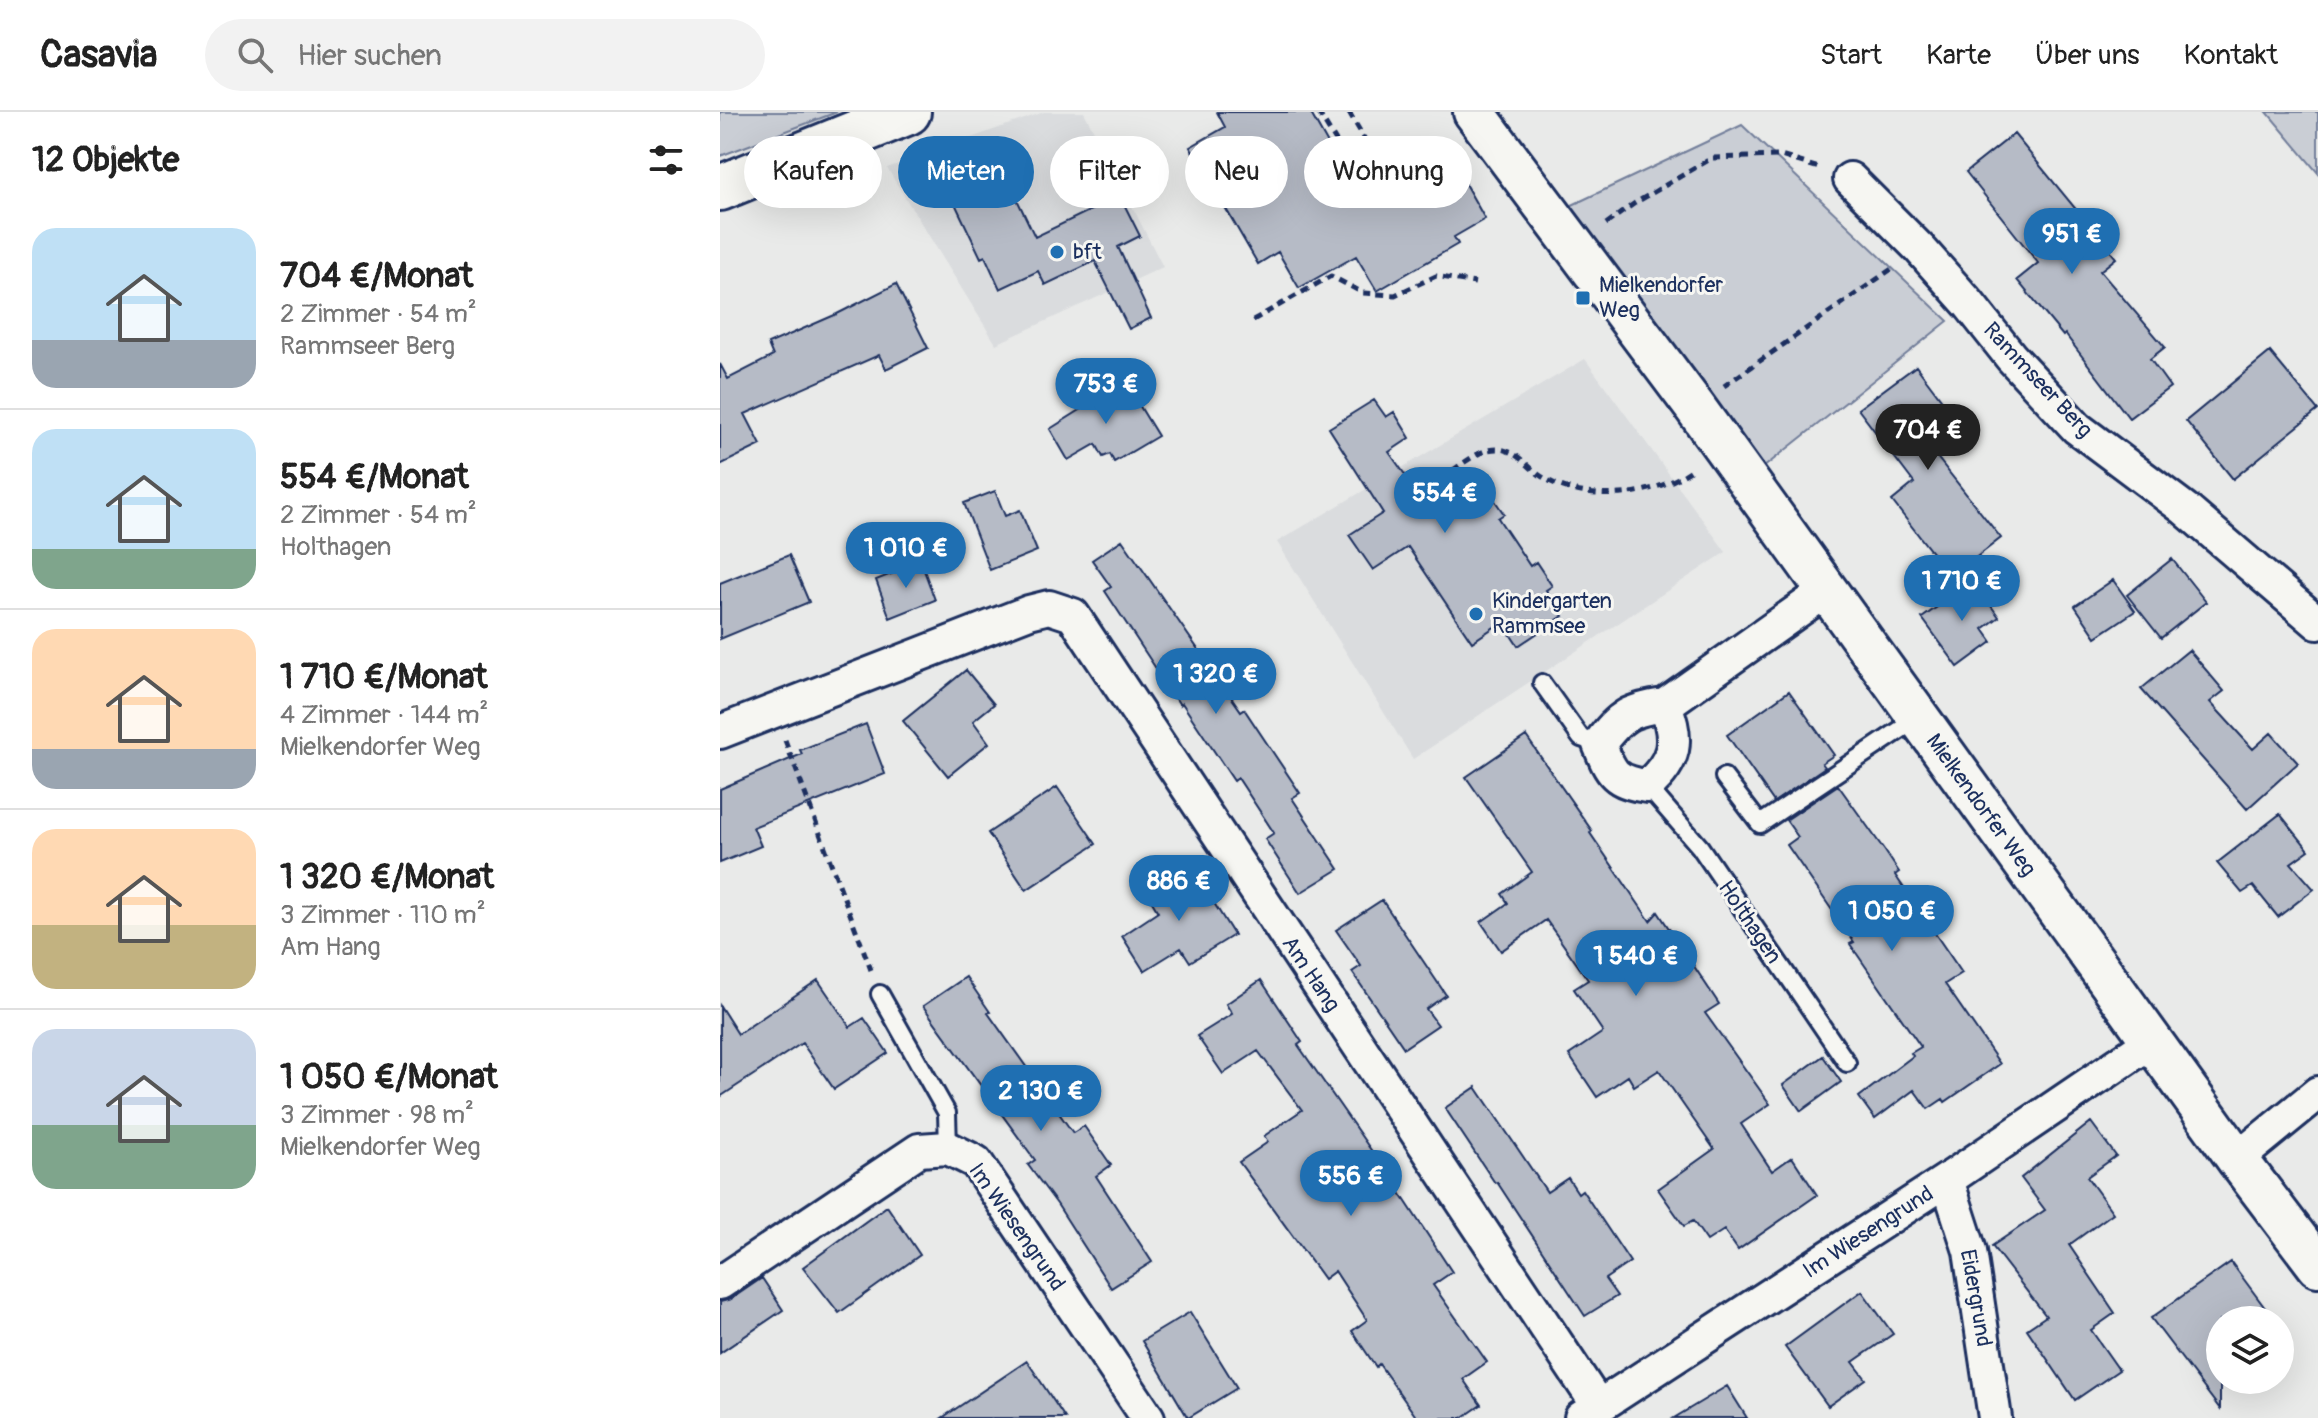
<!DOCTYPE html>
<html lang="de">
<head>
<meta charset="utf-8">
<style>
  :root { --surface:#fff; --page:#f2f2f2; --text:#222; --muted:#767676; --line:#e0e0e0; --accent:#1f6fb2 }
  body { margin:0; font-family:Pangolin,sans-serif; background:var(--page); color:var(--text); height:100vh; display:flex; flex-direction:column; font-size:30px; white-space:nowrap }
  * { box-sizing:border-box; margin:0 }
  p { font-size:26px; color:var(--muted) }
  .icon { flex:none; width:44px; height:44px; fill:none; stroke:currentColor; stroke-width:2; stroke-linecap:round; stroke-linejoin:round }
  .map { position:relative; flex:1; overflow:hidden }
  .side { display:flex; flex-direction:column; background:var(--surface); width:720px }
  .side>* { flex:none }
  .hud { position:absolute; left:24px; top:24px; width:760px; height:72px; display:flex; gap:16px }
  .buttons { position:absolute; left:1486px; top:1194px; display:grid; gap:16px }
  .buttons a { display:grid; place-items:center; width:88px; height:88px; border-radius:50%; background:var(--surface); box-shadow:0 8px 32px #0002; font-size:40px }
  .price { position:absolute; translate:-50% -68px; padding:0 18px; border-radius:28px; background:var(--accent); color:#fff; font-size:26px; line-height:52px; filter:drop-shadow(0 2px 4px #0008) }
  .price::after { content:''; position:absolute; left:50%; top:48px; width:24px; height:18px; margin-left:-12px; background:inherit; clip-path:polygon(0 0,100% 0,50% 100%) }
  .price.active { background:#222; color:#fff }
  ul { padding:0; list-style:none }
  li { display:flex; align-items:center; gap:24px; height:200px; padding:0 32px }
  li+li { border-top:2px solid var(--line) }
  li span { display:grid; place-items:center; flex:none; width:224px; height:160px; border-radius:24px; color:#555 }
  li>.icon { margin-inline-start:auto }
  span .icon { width:96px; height:96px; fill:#fffc; stroke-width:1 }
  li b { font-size:34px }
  h2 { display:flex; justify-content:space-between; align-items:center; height:96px; padding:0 32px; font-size:34px }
  .chip { padding:0 28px; border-radius:36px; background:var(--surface); box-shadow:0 8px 32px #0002; font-size:28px; line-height:72px }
  .chip.active { background:var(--accent); color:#fff }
  header { display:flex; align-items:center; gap:48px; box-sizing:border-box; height:112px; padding:0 40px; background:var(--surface); border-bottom:2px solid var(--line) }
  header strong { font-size:38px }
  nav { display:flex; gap:44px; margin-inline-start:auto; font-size:28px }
  .search { width:560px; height:72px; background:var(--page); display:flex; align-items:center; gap:20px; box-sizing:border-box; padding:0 28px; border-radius:44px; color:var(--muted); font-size:30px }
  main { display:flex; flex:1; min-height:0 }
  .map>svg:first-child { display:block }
  .built { fill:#dadcde }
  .green { fill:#caced5; stroke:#727e9a; stroke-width:2 }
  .building { fill:#b6bbc6; stroke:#1b2f5e; stroke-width:2 }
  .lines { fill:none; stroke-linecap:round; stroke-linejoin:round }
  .service-casing { stroke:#1b2f5e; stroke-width:22 }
  .minor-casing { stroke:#1b2f5e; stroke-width:38 }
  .tertiary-casing { stroke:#1b2f5e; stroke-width:46 }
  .secondary-casing { stroke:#1b2f5e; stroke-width:50 }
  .path { stroke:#1b2f5e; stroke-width:5; stroke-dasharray:8 6; stroke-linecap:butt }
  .service { stroke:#f6f6f2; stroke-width:16 }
  .minor { stroke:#f6f6f2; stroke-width:32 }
  .tertiary { stroke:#f6f6f2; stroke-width:40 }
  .secondary { stroke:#f6f6f2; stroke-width:44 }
  .poi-dot { fill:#1f6fb2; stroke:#f6f6f2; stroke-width:3 }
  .labels { text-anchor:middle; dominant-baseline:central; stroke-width:6; stroke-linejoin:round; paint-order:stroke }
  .poi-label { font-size:22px; fill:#1b2f5e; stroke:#f6f6f2; text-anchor:start }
  .street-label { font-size:22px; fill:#1b2f5e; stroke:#f6f6f2 }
</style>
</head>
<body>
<header>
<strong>Casavia</strong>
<div class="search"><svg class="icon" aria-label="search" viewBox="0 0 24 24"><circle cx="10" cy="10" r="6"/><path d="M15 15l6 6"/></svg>Hier suchen</div>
<nav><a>Start</a><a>Karte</a><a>Über uns</a><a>Kontakt</a></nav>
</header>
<main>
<section class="side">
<h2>12 Objekte<svg class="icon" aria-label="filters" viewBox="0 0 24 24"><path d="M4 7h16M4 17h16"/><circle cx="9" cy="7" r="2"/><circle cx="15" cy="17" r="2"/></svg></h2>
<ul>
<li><span style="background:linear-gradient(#bfe0f5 70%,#9aa5b1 0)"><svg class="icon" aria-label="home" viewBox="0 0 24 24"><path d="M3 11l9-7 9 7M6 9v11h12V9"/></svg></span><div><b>704 €/Monat</b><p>2 Zimmer · 54 m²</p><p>Rammseer Berg</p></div></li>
<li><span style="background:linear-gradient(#bfe0f5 75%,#7fa58c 0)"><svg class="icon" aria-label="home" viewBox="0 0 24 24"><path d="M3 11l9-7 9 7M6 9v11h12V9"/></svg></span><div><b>554 €/Monat</b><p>2 Zimmer · 54 m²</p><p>Holthagen</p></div></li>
<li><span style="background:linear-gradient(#ffd9b3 75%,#9aa5b1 0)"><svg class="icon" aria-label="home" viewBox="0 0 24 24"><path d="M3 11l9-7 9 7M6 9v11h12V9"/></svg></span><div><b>1 710 €/Monat</b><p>4 Zimmer · 144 m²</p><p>Mielkendorfer Weg</p></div></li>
<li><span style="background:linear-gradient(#ffd9b3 60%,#c2b280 0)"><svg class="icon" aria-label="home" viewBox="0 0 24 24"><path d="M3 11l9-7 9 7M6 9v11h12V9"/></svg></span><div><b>1 320 €/Monat</b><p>3 Zimmer · 110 m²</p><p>Am Hang</p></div></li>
<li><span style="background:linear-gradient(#c9d6e8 60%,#7fa58c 0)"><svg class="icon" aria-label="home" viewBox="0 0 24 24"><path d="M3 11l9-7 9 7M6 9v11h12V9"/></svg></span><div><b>1 050 €/Monat</b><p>3 Zimmer · 98 m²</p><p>Mielkendorfer Weg</p></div></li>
</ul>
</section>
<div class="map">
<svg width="1598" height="1306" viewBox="0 0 1598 1306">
  <rect width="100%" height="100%" fill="#e9eae9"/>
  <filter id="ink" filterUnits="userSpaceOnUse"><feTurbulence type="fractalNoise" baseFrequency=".0125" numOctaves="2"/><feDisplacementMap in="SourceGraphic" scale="16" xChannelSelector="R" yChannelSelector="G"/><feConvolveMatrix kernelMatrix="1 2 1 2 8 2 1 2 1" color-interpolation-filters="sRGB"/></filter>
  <g filter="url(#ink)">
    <path class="built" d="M324 0H364L443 155 276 232 167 56Z
      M865 247 1006 440 693 647 557 430Z"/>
    <path class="green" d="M0 0H117L0 44Z
      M1547 0H1598V61Z
      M1022 13 1228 209 1039 359 848 95Z"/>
    <path class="building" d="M497 0H590L630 71 670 48 690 83 736 56 765 107 734 125 738 132 657 179 636 144 579 176 558 140 538 152 470 35 505 15Z
      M1294 22 1396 146 1380 159 1445 235 1430 247 1450 275 1409 306 1345 222 1343 224 1297 168 1318 151 1246 60Z
      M272 35 315 125 400 84 420 124 398 135 431 206 409 217 375 149 325 173 318 159 280 177 265 144 261 146 220 60Z
      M176 172 208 236 166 257 159 243 25 302 41 333 0 353V252L8 267 53 244 48 232 117 202Z
      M1550 240 1598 298 1513 367 1466 309Z
      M1196 254 1236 307 1205 330 1281 426 1231 465 1172 389 1194 371 1138 297Z
      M405 270 438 324 394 350 390 342 383 345 376 332 348 348 330 317Z
      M654 288 666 305 674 300 690 326 669 340 703 388 747 359 763 383 769 380 784 402 778 406 810 454 816 450 832 474 826 478 843 504 798 534 782 510 752 530 688 435 653 458 629 423 663 401 609 316Z
      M275 379 285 404 300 398 317 439 270 458 244 391Z
      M402 428 521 599 524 597 580 681 572 686 619 757 580 781 545 727 554 721 518 666 514 669 462 591 460 593 385 479 391 475 372 448Z
      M69 443 89 490 0 527V471Z
      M1452 447 1486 490 1441 526 1407 483Z
      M201 450 215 488 170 506 156 468Z
      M1393 468 1415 499 1376 525 1355 494Z
      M1253 469 1279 505 1263 517 1272 530 1238 555 1202 506Z
      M1469 538 1504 579 1490 590 1533 637 1551 621 1578 651 1527 697 1421 577Z
      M246 558 274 592 253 609 269 631 228 664 183 609Z
      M1069 579 1114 643 1102 651 1105 655 1054 690 1007 623Z
      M146 612 165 662 33 715 41 734 0 751V677L82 642 80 638Z
      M806 624 872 719 870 721 930 809 938 800 999 892 985 901 1050 992 1021 1012 1052 1059 1072 1045 1097 1083 1018 1138 1004 1118 987 1129 973 1109 964 1114 938 1077 994 1037 939 958 914 974 908 964 877 985 849 943 883 920 854 877 868 868 826 808 781 839 761 810 788 791 782 782 812 760 746 665Z
      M1118 673 1165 739 1179 760 1175 763 1242 861 1225 872 1280 952 1225 990 1223 987 1208 997 1194 978 1155 1007 1139 985 1193 944 1191 941 1201 935 1130 832 1134 830 1067 733 1078 725 1066 708Z
      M337 675 376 732 306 778 268 721Z
      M1560 702 1589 738 1571 751 1594 777 1558 805 1533 774 1522 781 1497 751Z
      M472 756 514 823 470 850 461 836 424 859 402 824 438 800 428 783Z
      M662 788 726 883 706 897 718 913 684 936 632 860 641 854 616 818Z
      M246 865 270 900 268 901 353 1021 364 1014 391 1053 376 1064 432 1150 391 1176 337 1092 308 1053 315 1048 203 894Z
      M98 868 130 915 144 906 168 941 114 977 82 931 0 985V894L18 922Z
      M541 868 582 930 578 933 669 1064 732 1160 713 1173 767 1250 743 1267 761 1293 742 1306H697L659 1252 656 1255 632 1219 647 1208 615 1159 604 1167 519 1050 548 1030 544 1024 582 998 538 939 503 962 477 924 512 902 506 892Z
      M1103 944 1121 970 1081 999 1063 973Z
      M756 975 827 1080 848 1066 858 1081 862 1078 910 1150 885 1167 897 1184 865 1204 777 1070 775 1071 725 996Z
      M1371 1010 1396 1044 1367 1065 1393 1101 1349 1133 1395 1201 1371 1218 1399 1258 1355 1288 1307 1217 1326 1204 1272 1134 1325 1098 1301 1066Z
      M167 1094 200 1143 119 1201 83 1155Z
      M1511 1150 1554 1208H1500V1297L1431 1206Z
      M42 1166 63 1198 0 1241V1190L11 1187Z
      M1142 1179 1173 1222 1133 1250 1146 1267 1108 1294 1065 1235Z
      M470 1200 517 1276 468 1306 422 1229Z
      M307 1249 345 1306H222Z
      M1007 1274 1027 1306H954Z"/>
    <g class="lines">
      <g class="service-casing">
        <path id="service" d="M822 571 861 626 879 632
          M1004 665 1040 712 1198 606
          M927 674 980 735 1127 951
          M160 882 227 1001 228 1036"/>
      </g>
      <g class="minor-casing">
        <path id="minor" d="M1130 67 1200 137 1249 192 1291 245 1357 316 1465 397 1598 511
          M945 593C959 628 956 649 927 674 894 670 891 661 879 632 901 603 909 598 945 593L1106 479
          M0 620 309 500 329 495 353 503 879 1295
          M1517 1047 1598 981
          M1227 1068 1250 1139 1275 1306
          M0 1171 199 1038 228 1036 256 1050 428 1306
          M861 1306 1227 1068 1432 929"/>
      </g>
      <g class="tertiary-casing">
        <path id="tertiary" d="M754 0 974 294 1517 1047 1598 1154"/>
      </g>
      <g class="secondary-casing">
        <path id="secondary" d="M0 76 188 0"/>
      </g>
      <path class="path" d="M598 0 630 52 652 40 710 51 735 38
        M629 0 652 40
        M886 112 915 91 992 46 1061 44 1099 56
        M533 208 611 164 643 181 675 183 716 164 755 171
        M1004 274 1173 156
        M710 375C725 365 752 342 768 338 792 332 804 352 821 364 865 393 932 386 973 357
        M65 628 151 858"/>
      <use href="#service" class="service"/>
      <use href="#minor" class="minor"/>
      <use href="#tertiary" class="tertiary"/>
      <use href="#secondary" class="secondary"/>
    </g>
  </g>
  <g class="poi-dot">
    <circle cx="337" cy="140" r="8"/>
    <rect x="855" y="178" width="16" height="16" rx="4"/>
    <circle cx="756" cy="502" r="8"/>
  </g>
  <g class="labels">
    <g class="poi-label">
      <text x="353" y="140">bft</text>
      <text x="879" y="173">Mielkendorfer<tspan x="879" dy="25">Weg</tspan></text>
      <text x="772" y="489">Kindergarten<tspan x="772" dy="25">Rammsee</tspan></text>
    </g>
    <g class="street-label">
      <text transform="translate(1318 268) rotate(47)">Rammseer Berg</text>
      <text transform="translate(1261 693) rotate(54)">Mielkendorfer Weg</text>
      <text transform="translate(1030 810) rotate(56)">Holthagen</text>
      <text transform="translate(591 862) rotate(56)">Am Hang</text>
      <text transform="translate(297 1115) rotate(55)">Im Wiesengrund</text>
      <text transform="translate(1148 1120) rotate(-33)">Im Wiesengrund</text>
      <text transform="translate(1256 1186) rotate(80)">Eidergrund</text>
    </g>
  </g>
</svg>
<div class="buttons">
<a><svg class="icon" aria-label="layers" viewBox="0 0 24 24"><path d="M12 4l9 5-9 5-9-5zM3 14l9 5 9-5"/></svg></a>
</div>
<b class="price" style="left:1352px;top:164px">951 €</b>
<b class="price" style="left:386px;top:314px">753 €</b>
<b class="price active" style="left:1208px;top:360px">704 €</b>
<b class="price" style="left:725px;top:423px">554 €</b>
<b class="price" style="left:186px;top:478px">1 010 €</b>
<b class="price" style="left:1242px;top:511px">1 710 €</b>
<b class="price" style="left:496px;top:604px">1 320 €</b>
<b class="price" style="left:459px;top:811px">886 €</b>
<b class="price" style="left:1172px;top:841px">1 050 €</b>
<b class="price" style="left:916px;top:886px">1 540 €</b>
<b class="price" style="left:321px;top:1021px">2 130 €</b>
<b class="price" style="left:631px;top:1106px">556 €</b>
<div class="hud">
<a class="chip">Kaufen</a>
<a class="chip active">Mieten</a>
<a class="chip">Filter</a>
<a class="chip">Neu</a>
<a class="chip">Wohnung</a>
</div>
</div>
</main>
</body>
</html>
